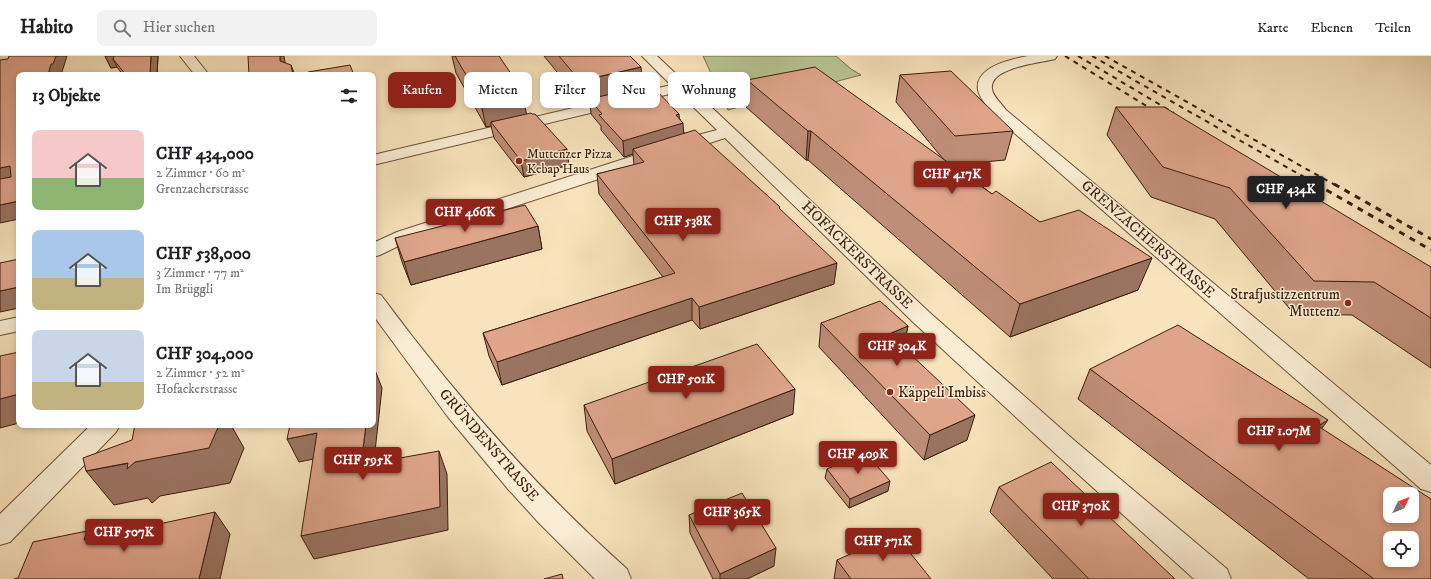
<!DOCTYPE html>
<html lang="de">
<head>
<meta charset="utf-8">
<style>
  :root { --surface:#fff; --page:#f2f2f2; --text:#202124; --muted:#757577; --line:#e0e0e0; --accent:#8f2418 }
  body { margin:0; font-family:"IM FELL DW Pica",serif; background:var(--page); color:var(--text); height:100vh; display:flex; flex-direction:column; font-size:15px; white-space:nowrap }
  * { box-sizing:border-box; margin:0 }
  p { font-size:13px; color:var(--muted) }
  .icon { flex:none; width:22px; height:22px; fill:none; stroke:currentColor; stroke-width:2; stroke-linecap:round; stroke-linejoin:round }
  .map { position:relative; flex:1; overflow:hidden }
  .side { position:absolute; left:16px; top:16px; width:360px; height:356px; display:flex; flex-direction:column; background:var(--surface); border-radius:8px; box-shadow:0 2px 6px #0003 }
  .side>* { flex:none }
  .guide { position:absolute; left:388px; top:16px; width:380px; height:36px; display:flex; gap:8px }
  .needle { width:26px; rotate:47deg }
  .fabs { position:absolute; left:1383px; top:431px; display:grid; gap:8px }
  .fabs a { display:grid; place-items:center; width:36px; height:36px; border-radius:8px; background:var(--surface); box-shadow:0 2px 6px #0003; font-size:20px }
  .price { position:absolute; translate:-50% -34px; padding:0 9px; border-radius:4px; background:var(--accent); color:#fff; font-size:13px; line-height:26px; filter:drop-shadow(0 1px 2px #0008) }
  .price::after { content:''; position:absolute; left:50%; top:24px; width:12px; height:9px; margin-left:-6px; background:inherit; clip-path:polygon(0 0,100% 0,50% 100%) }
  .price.current { background:#222; color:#fff }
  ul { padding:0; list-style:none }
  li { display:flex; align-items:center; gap:12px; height:100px; padding:0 16px }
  li span { display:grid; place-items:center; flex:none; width:112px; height:80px; border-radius:8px; color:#555 }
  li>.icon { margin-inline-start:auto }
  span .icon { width:48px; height:48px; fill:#fffc; stroke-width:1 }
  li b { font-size:17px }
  h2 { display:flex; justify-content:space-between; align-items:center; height:48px; padding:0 16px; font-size:17px }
  .chip { padding:0 14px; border-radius:8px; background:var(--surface); box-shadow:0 2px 6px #0003; font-size:14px; line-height:36px }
  .chip.current { background:var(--accent); color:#fff }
  header { display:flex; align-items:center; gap:24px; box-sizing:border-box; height:56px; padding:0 20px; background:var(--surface); border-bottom:1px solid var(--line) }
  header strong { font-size:19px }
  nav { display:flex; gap:22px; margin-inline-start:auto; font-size:14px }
  .search { width:280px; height:36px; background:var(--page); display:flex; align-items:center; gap:10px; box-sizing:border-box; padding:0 14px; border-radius:8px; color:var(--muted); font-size:15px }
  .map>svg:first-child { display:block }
  .green { fill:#b8c594; stroke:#7a7050 }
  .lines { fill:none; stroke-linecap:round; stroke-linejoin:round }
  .minor-casing { stroke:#6c4e38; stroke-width:2 }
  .minor { fill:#faedd3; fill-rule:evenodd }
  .rail-far1 { stroke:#3d1c0c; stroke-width:2; stroke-dasharray:5 5; stroke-linecap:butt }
  .rail { stroke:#3d1c0c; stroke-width:3; stroke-dasharray:6 6; stroke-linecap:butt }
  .wall { fill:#bf8e78; stroke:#3d1c0c }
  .shaded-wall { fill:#9b7461; stroke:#3d1c0c }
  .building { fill:#dea58b; stroke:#3d1c0c; fill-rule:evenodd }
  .poi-dot { fill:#8f2418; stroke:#faedd3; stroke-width:1.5 }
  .labels { text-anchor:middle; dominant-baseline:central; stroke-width:3; stroke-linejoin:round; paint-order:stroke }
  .far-poi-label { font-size:13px; fill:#3d1c0c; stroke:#faedd3; text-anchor:start }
  .street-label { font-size:15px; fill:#3d1c0c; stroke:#faedd3 }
  .poi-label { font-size:15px; fill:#3d1c0c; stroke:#faedd3; text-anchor:end }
</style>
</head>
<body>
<header>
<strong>Habito</strong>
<div class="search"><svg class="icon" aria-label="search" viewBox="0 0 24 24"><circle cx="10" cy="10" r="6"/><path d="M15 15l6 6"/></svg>Hier suchen</div>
<nav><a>Karte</a><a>Ebenen</a><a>Teilen</a></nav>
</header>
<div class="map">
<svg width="1431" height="523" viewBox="0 0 1431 523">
  <rect width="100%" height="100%" fill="#f8e3bc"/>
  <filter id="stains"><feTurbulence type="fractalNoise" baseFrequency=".005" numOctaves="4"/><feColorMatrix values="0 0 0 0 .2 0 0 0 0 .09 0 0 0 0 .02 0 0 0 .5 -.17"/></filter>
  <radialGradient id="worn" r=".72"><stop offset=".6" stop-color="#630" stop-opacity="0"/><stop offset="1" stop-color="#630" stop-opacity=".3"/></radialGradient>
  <path class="green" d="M703 0H836L851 13 861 19 728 54Z"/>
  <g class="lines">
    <g class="minor-casing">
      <path id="minor" d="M180 0H194L209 19H195Z
        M642 0H657L929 256 1075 385 1227 513 1231 523H1194L1057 399 913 266 725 82 411 184 380 199 373 201V187L397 176 698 79 717 74 678 36 373 109V99L671 29Z
        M1028 0H1057L1055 3C1040 7 989 11 992 33 993 41 1002 48 1006 54L1431 409V436L1421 433 995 60C989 53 980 43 978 34 974 11 1012 3 1028 0Z
        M373 237 381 239C455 339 534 430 627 513L631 523H595L539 467 508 433 448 361 373 259Z
        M19 261V275L0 279V265Z
        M91 369H120L116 376 10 486 0 489V458Z"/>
    </g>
    <use href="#minor" class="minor"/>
    <path class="rail-far1" d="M1065 0 1158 57
      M1078 0 1174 57
      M1092 0 1318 129
      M1105 0 1335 129"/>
    <path class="rail" d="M1316 128 1431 194
      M1334 128 1431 183"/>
  </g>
  <path class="wall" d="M105 0H158L157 19H123L117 11 111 12Z
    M452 0H499L526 58 569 109 524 121 494 82 491 70 486 71 456 17Z
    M544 0H630L642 31 680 63 684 77 780 153 834 228 700 273 692 264 502 329 489 300 483 277 663 221 599 138 597 118 634 109 633 98 624 101 601 74V70L591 58 590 47 583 48Z
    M900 19 1013 75 1005 104 952 109 992 138 1040 166 1138 234 1010 281 808 104H806L746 51 747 24 944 104 896 46Z
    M1116 51 1431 211V312L1352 259 1294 258 1215 163 1151 141 1107 79Z
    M538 170 542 193 411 229 402 206 395 182Z
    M821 267 908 270 903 291 967 384 924 404 819 291Z
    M1090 313 1431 523H1309L1078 343Z
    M584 349 793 358 615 428 587 375Z
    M827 413 888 435 849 452 825 422Z
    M999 431 1175 523H1053L990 456Z
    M689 459 774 510 747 523H713L690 477Z
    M837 504 931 523H834Z"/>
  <path class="shaded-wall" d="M56 0H67L61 19H48L51 8Z
    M105 0H115L113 3 117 11 111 12Z
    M151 0H158L157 19H150Z
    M280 0H284L287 19 280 5Z
    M291 9 295 19H293Z
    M641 11 643 34 589 43 590 47 583 48 580 25Z
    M522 34 527 61 491 66V70L486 71 480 43Z
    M679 58 680 68 683 67 684 82 633 93V98L624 101 623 85 676 59Z
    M808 75H811L808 104H806Z
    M373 79 375 87H373Z
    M567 93 569 109 524 121 521 105Z
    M10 110 19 123 0 129V112Z
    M19 145V163L0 167V149Z
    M538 170 542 193 411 229 404 206Z
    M1152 202 1138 234 1010 281 1020 248Z
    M837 207 834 228 700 273 699 251Z
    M19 231V252L0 256V235Z
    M692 242V264L502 329 497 306Z
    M908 270 903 295 889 278Z
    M373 309 382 332 371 432 361 409 366 369H373Z
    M795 333 793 358 615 428 612 403Z
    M19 338V367L0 372V343Z
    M975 359 967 384 924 404 930 379Z
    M1328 364 1306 394 1318 370Z
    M185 369H231L244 392 230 427 160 440 152 447 148 442 114 449 86 415 135 406Z
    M317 377 328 400 299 406 287 383Z
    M439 395 447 418 448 474 314 503 301 480Z
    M890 425 888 435 849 452 850 443Z
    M215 456 230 478 220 523H199Z
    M87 475 106 497 84 484Z
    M776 492 774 510 747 523H720V518Z"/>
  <path class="building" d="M9 0H56L53 8H51L48 19H19V145L0 149V123L11 121 10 110 0 112V4L8 3Z
    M114 0H151L150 19H126L113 3Z
    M248 0H280V5L291 9 293 19H258V18L249 19Z
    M455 0H499L522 34 480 43Z
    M559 0H630L641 11 580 25Z
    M350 9 354 19H309L308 16Z
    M815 11 992 138 996 135 1040 166 1079 154 1152 202 1020 248 811 75H808L747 24Z
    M951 15 1013 75 955 80 900 19Z
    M651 29 679 58 676 59 683 67 623 85 599 59 602 58 589 43Z
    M1116 51H1164L1431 211V262L1374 226 1314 225 1230 132 1163 111Z
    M531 57 532 58H535L567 93 521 105 491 66Z
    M695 74 780 151 779 152 837 207 699 251 692 242 497 306 483 277 675 217 597 118 644 106 633 93Z
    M525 149 538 170 404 206 395 182Z
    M19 203V231L0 235V207Z
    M880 245 908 270 889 278 975 359 930 379 821 267Z
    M1178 269 1328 364 1318 370 1431 443V523H1374L1090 313ZM1390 438H1412V460H1390ZM1390 482H1412V504H1390Z
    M757 288 795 333 612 403 584 349Z
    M19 296V338L0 343V300Z
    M135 369H219L209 392 135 406 127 413 128 407 86 415 83 402 132 384Z
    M290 369H366L361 409 439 395 440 451 301 480 317 377 287 383Z
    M865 396 890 425 850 443 827 413Z
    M1051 406 1175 523H1089L999 431Z
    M742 437 776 492 720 518 689 459Z
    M215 456 199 523H14L18 522 33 486 87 475 84 484Z
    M895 478 931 523H851L837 504Z
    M562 518 563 523H544Z"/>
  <g class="poi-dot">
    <circle cx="519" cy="105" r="4"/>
    <circle cx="1348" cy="247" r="4"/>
    <circle cx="890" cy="336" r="4"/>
  </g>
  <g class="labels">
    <g class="far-poi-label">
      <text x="527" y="98">Muttenzer Pizza<tspan x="527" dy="15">Kebap Haus</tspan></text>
    </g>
    <g class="street-label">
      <text transform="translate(1148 183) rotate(41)">GRENZACHERSTRASSE</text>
      <text transform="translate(857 199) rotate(44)">HOFACKERSTRASSE</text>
      <text transform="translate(489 389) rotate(49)">GRÜNDENSTRASSE</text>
    </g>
    <g class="poi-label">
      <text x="1340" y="238">Strafjustizzentrum<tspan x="1340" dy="17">Muttenz</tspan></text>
      <text x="898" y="336" text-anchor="start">Käppeli Imbiss</text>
    </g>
  </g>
  <rect width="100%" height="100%" filter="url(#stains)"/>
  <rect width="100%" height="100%" fill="url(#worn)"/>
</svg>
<div class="fabs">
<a><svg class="needle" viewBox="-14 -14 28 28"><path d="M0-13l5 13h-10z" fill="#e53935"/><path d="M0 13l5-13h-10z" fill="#757577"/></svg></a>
<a><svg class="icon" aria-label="locate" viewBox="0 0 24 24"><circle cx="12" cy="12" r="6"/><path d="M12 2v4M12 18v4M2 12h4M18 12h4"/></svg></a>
</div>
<b class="price" style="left:952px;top:139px">CHF 417K</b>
<b class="price current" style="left:1286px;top:154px">CHF 434K</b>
<b class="price" style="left:465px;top:177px">CHF 466K</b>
<b class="price" style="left:683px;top:186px">CHF 538K</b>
<b class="price" style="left:897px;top:311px">CHF 304K</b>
<b class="price" style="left:686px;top:344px">CHF 501K</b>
<b class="price" style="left:1279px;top:396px">CHF 1.07M</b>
<b class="price" style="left:858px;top:419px">CHF 409K</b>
<b class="price" style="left:363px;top:425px">CHF 595K</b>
<b class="price" style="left:1081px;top:471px">CHF 370K</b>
<b class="price" style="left:732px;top:477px">CHF 365K</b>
<b class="price" style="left:124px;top:497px">CHF 507K</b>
<b class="price" style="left:883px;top:506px">CHF 571K</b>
<div class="guide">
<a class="chip current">Kaufen</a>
<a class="chip">Mieten</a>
<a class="chip">Filter</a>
<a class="chip">Neu</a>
<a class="chip">Wohnung</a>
</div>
<section class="side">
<h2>13 Objekte<svg class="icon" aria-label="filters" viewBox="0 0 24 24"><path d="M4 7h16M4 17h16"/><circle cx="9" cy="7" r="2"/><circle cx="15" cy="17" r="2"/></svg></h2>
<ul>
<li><span style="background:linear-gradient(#f6c9c9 60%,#8fb573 0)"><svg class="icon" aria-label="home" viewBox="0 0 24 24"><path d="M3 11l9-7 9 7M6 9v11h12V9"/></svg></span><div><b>CHF 434,000</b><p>2 Zimmer · 60 m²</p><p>Grenzacherstrasse</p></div></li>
<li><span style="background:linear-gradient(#a9c7e8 60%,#c2b280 0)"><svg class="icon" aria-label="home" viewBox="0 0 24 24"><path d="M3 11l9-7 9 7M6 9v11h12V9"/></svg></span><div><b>CHF 538,000</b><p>3 Zimmer · 77 m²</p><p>Im Brüggli</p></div></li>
<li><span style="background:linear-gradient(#c9d6e8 65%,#c2b280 0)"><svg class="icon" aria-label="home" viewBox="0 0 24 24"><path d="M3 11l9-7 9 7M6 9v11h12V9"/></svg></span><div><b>CHF 304,000</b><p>2 Zimmer · 52 m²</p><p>Hofackerstrasse</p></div></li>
</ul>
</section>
</div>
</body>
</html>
